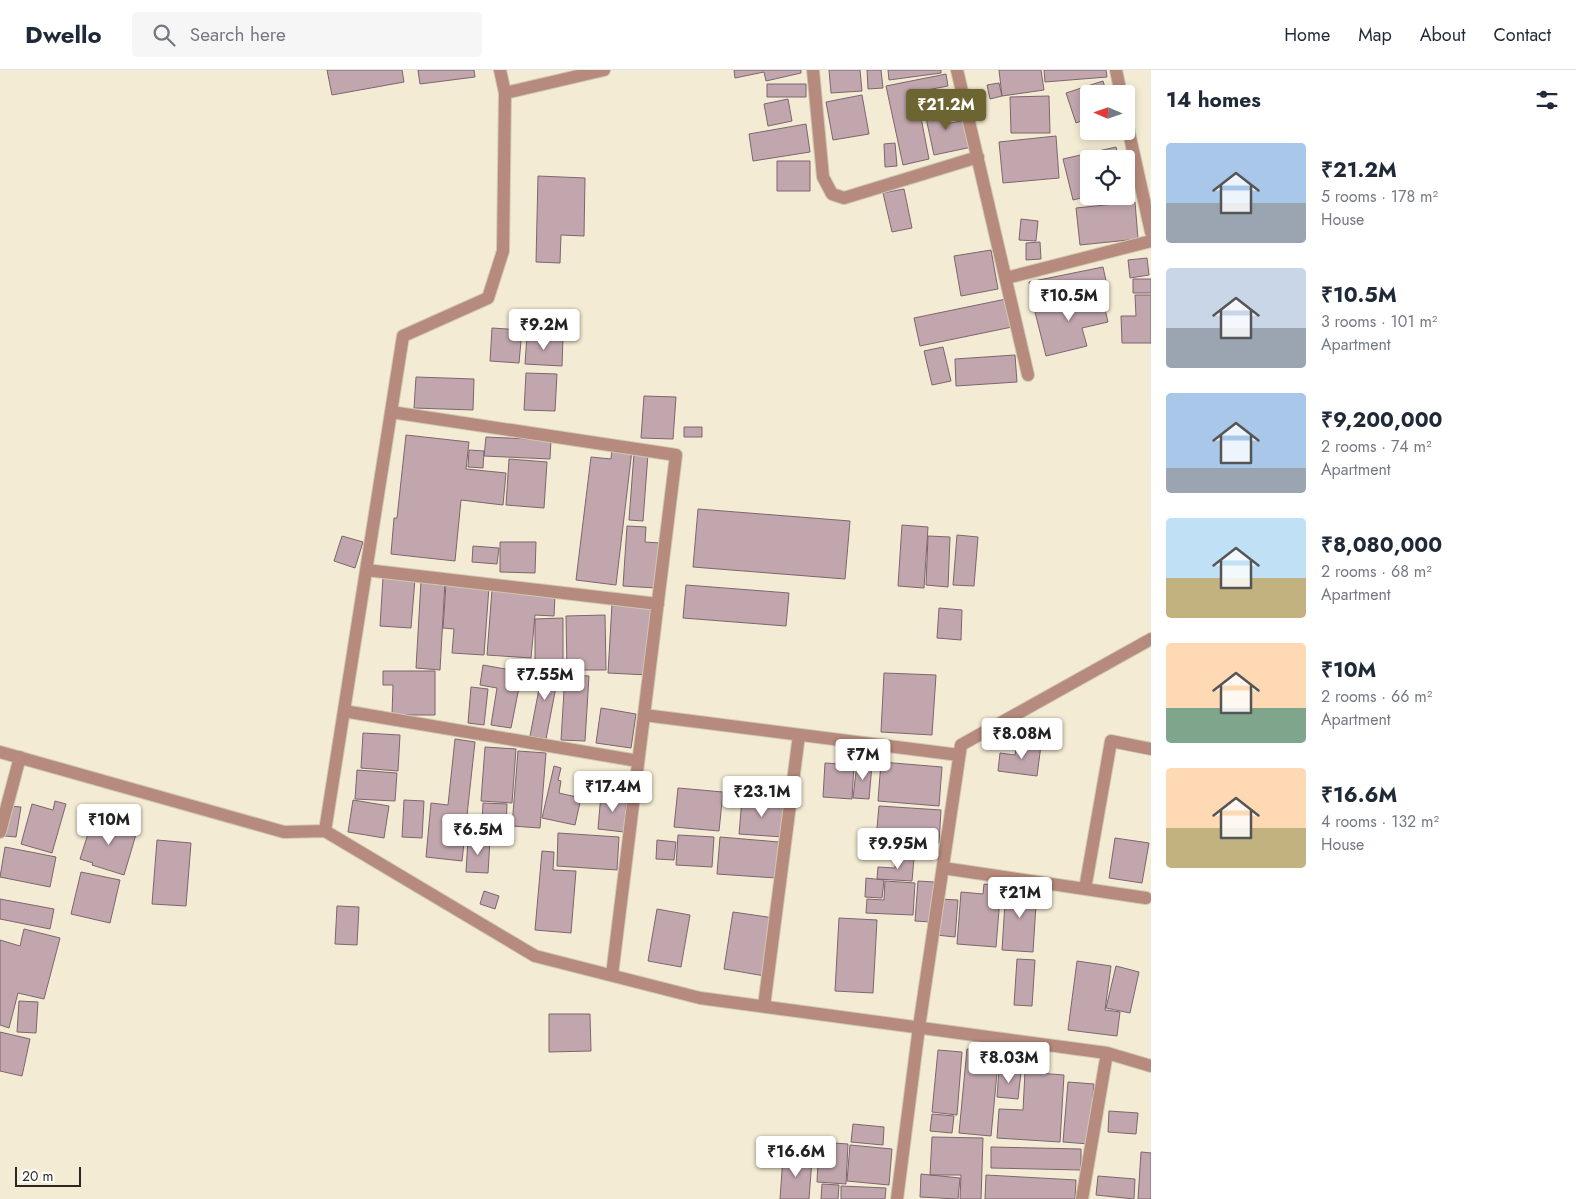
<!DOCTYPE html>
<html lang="en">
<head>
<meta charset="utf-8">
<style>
  :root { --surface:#fff; --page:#f6f6f7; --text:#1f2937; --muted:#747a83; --line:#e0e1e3; --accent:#6c6532 }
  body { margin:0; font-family:Jost,sans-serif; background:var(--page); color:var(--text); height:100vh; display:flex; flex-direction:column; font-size:19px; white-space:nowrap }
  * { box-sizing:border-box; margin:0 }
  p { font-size:16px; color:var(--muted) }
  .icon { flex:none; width:28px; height:28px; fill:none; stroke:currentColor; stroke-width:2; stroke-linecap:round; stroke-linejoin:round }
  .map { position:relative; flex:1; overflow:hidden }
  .side { display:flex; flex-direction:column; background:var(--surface); width:425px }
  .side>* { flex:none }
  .needle { width:32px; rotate:272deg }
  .buttons { position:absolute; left:1080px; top:15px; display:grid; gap:10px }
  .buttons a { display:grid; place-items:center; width:55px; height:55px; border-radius:5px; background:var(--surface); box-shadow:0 2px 8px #0003; font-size:25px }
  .scale { position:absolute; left:15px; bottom:12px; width:66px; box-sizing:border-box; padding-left:5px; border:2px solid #2a271e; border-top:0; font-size:14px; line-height:18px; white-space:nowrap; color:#2a271e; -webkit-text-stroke:4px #fff; paint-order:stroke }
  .price { position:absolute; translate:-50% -42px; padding:0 11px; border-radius:5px; background:#fff; color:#222; font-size:16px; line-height:32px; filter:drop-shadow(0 1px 2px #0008) }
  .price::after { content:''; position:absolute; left:50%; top:30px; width:15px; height:11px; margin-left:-8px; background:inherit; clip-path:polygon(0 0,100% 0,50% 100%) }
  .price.current { background:var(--accent); color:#fff }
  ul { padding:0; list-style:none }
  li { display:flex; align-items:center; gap:15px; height:125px; padding:0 15px }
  li span { display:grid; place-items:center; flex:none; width:140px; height:100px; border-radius:5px; color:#555 }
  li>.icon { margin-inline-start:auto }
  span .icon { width:60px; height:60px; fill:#fffc; stroke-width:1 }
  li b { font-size:21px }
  h2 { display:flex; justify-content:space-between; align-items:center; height:60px; padding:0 15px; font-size:21px }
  header { display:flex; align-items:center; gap:30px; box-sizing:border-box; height:70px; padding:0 25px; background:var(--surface); border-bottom:1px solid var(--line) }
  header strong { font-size:24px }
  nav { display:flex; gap:28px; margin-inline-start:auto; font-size:18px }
  .search { width:350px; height:45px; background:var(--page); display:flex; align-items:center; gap:12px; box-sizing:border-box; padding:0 18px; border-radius:5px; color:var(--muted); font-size:19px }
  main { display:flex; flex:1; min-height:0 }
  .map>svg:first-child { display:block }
  .building { fill:#c1a6ae; stroke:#7d656d }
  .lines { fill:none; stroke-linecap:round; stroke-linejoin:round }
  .minor-casing { stroke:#cfc8b2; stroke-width:14 }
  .minor { stroke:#b68a7c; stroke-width:12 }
</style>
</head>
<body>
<header>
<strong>Dwello</strong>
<div class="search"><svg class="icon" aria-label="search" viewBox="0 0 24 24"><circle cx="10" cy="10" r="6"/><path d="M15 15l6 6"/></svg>Search here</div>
<nav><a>Home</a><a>Map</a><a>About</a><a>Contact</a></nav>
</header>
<main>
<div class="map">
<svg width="1151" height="1129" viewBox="0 0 1151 1129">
  <rect width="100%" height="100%" fill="#f3ebd3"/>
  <path class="building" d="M327 0H402L404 12 332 25Z
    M418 0H474L475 7 420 14Z
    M734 0H801V3L766 11 764 2 735 8Z
    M829 0H860L862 21 831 23Z
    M867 0H881L883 18 868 19Z
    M888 0H941V3L889 10Z
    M999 0H1041L1044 20 1002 26Z
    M1044 0H1106L1107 7 1045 12Z
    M946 4 948 16 916 22 929 89 903 95 886 16Z
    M1103 11 1107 24H1089V48L1076 53 1066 23Z
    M999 13 1002 26 990 29 987 15Z
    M767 14H806V27H767Z
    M862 25 869 64 833 70 826 32Z
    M1049 26 1050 63H1011L1010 27Z
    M788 29 792 51 768 56 764 34Z
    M940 31 945 54 966 50 972 77 934 85 923 34Z
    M806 54 810 82 753 91 749 64Z
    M1056 66 1059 108 1003 113 999 72Z
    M895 73 897 96 885 97 884 74Z
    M1116 77 1119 89H1089V126L1073 130 1063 89Z
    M777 91H810V121H777Z
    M538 106 585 108 584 166 561 165 560 193 536 192Z
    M904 119 912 158 892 162 883 123Z
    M1135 132 1138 169 1080 175 1076 138Z
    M1021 149 1038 151 1036 171 1019 170Z
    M1040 172 1041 189 1026 190V173Z
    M991 180 998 219 961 226 954 186Z
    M1147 188 1149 205 1130 208 1128 190Z
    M1103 197 1108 220 1033 235 1029 212Z
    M1133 209H1151V223H1133Z
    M1101 222 1108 252 1082 258 1087 276 1046 286 1034 238Z
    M1135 225H1151V273H1122L1121 246H1136Z
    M1006 229 1012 257 920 276 914 248Z
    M492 258 522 260 519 293 490 291Z
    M527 265 563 267 562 296 525 294Z
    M943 277 951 311 932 315 924 281Z
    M1015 285 1017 312 956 316 955 289Z
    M526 303 557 304 555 341 524 340Z
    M416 307 474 309 473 340 414 338Z
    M644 326 676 327 673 369 641 368Z
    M684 357H702V367H684Z
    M406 365 469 372 466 399 506 403 503 435 461 430 455 491 391 484 394 448H397Z
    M486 367 551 370 550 389 484 386Z
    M612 377 632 380 616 515 576 510 591 387 611 389Z
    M469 380 484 381 483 398 468 397Z
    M634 383 648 384 643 451 629 450Z
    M509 389 547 392 544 438 506 435Z
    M698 439 850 451 845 509 693 497Z
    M902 455 928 457 924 518 898 516Z
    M627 456 646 457 645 472 660 473 656 518 623 516Z
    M957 465 978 467 974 516 953 515Z
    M342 466 363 472 355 498 334 491Z
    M928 466 950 467 948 517 926 515Z
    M500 472H536L535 503 500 502Z
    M473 476 499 478 497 494 472 492Z
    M383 507 415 509 411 558 380 556Z
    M421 511 445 512 440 600 416 598Z
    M446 514 489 517 484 585 452 583 454 559 443 558Z
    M686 515 789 523 786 556 683 548Z
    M492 520 555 525 554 546 535 545 531 588 487 585Z
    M612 534 652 537 648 605 608 603Z
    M939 538 962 540 961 570 937 568Z
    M605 545 606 600H567L566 546Z
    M563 548V591L535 592V549Z
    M544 593 560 596 546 669 530 666Z
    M483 595 522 602 511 658 491 655 497 618 480 615Z
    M383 601H435V645H392L393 615H383Z
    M884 603 936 605 932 665 881 662Z
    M565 605 589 606 585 671 561 670Z
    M471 617 488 619 484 655 468 653Z
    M601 638 636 644 631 678 596 673Z
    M363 663 400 665 398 701 361 698Z
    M455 669 475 672 462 791 426 787 431 733 448 735Z
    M1017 672 1041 675 1037 706 998 701 1000 683 1015 685Z
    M485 677 516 679 512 733 481 731Z
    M518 681 546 683 540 758 512 756Z
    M881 692 942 697 939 736 878 731Z
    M825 693 854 695 852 729 823 727Z
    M857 693 872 695 869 729 853 728Z
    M554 696 561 698 558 710 561 711 559 723 581 728 575 755 542 748Z
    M357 700 397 703 395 731 355 729Z
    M678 718 723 722 719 761 674 757Z
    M601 724 627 726 624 762 598 759Z
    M742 729 785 733 783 767 739 764Z
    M353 730 389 736 384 768 348 762Z
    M404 730 424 731 422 768 402 767Z
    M55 731 66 734 52 783 21 774 32 734 53 740Z
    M483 733 507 734 506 755 482 754Z
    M10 736 21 737 16 767 5 766Z
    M879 736 941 740 939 773 876 769Z
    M93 748 137 761 124 805 92 795 93 793 80 789Z
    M558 763 619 767 617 800 557 796Z
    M678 765 714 767 712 797 676 795Z
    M720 767 779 772 776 808 717 804Z
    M1115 768 1149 773 1142 813 1109 808Z
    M468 769 490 770 488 803 466 802Z
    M157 770 191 773 186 836 152 834Z
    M657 770 676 772 674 790 656 789Z
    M5 777 56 787 50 817 0 807Z
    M542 781 554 782 553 800 576 801 571 863 535 860Z
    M896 786 914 788 912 811 877 809 878 797 895 798Z
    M81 802 120 810 110 853 71 844Z
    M866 808 884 810 882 828 865 827Z
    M885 811 915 813 913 845 866 843 867 829 884 830Z
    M918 811 934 812 931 852 915 851Z
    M984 814 1001 816 996 877 957 874 961 822 983 824Z
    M1006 817 1037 819 1033 882 1002 880Z
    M484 821 499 826 495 839 480 834Z
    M0 829 54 839 50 859 0 849Z
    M938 829 958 830 955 867 936 865Z
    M337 836 359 837 357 875 335 874Z
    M657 839 690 845 681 897 648 891Z
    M733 842 774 848 765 906 724 899Z
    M839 848 877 850 873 923 835 921Z
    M24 859 60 868 44 929 18 923 9 958 0 955V870L20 876Z
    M1017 889 1035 890 1032 936 1014 935Z
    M1077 891 1111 896 1105 940 1120 942 1117 966 1068 960Z
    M1116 896 1139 902 1130 943 1106 938Z
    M19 931 38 932 36 963 17 962Z
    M549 944H590L591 981 549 982Z
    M0 962 30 969 22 1006 0 1001Z
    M967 979 999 982 991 1066 959 1063Z
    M938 980 962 982 957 1045 932 1042Z
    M1003 981 1020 982V999L1002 998Z
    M999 1000 1021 1002 1018 1029 997 1027Z
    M1025 1002 1064 1005 1060 1072 997 1068 999 1039 1023 1040Z
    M1068 1012 1094 1014 1089 1074 1063 1072Z
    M1109 1041 1138 1043 1136 1064 1108 1062Z
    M932 1044 954 1046 952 1063 930 1061Z
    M853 1054 884 1057 883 1075 851 1072Z
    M932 1067 983 1068 981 1129H960L961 1105H930Z
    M786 1071 803 1072 802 1086 786 1085Z
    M819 1072 848 1074 846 1114 817 1112Z
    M850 1075 892 1079 889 1115 847 1111Z
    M991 1077 1081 1079V1100L991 1098Z
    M1141 1082 1151 1083V1129H1138Z
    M783 1087 812 1089 809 1129H780Z
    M921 1104 960 1108 958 1129 920 1127Z
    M986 1105 1076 1110 1075 1129H985Z
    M1098 1106 1135 1109 1134 1129 1096 1125Z
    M822 1114 839 1115 838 1129H821Z
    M841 1116 886 1118 885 1129H841Z"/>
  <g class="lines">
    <g class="minor-casing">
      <path id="minor" d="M813 0 823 107 832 124 844 128 978 87
        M957 0 1028 305
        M1116 0 1121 24
        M505 23 604 0
        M1126 49 1151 162
        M1006 208 1151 171
        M391 342 676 385 612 905
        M366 500 658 534
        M344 641 638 691
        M644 645 959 685
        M0 682 284 762 325 761 535 886 700 928 1107 983 1151 996
        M325 761 403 266 488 228 503 181 505 23 500 0
        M0 762 20 687
        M943 798 1146 828
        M1085 819 1111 671 1151 679
        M764 936 799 665
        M897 1129 919 957 961 675 1151 569
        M1082 1129 1107 983"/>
    </g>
    <use href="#minor" class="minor"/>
  </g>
</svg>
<div class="buttons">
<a><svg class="needle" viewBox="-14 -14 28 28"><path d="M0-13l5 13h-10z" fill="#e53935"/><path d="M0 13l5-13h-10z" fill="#747a83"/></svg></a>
<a><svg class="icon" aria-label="locate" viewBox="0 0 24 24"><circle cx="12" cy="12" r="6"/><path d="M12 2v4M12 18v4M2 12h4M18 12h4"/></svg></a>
</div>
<div class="scale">20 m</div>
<b class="price current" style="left:946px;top:61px">₹21.2M</b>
<b class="price" style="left:1069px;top:252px">₹10.5M</b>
<b class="price" style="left:544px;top:281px">₹9.2M</b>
<b class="price" style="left:545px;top:631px">₹7.55M</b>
<b class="price" style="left:1022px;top:690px">₹8.08M</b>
<b class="price" style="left:863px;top:711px">₹7M</b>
<b class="price" style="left:613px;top:743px">₹17.4M</b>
<b class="price" style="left:762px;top:748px">₹23.1M</b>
<b class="price" style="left:109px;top:776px">₹10M</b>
<b class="price" style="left:478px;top:786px">₹6.5M</b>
<b class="price" style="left:898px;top:800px">₹9.95M</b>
<b class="price" style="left:1020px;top:849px">₹21M</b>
<b class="price" style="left:1009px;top:1014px">₹8.03M</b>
<b class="price" style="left:796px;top:1108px">₹16.6M</b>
</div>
<section class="side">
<h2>14 homes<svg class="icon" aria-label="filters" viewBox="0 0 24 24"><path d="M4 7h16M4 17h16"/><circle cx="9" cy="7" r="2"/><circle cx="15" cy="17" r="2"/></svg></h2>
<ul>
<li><span style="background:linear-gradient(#a9c7e8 60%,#9aa5b1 0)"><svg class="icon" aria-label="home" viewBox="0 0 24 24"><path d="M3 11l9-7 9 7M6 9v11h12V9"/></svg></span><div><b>₹21.2M</b><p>5 rooms · 178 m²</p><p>House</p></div></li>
<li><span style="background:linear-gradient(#c9d6e8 60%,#9aa5b1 0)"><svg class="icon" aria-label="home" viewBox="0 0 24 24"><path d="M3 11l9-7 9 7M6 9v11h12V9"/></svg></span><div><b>₹10.5M</b><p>3 rooms · 101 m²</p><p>Apartment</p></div></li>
<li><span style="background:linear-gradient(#a9c7e8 75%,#9aa5b1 0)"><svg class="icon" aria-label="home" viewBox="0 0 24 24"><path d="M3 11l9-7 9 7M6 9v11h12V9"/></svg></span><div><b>₹9,200,000</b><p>2 rooms · 74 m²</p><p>Apartment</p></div></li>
<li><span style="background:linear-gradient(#bfe0f5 60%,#c2b280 0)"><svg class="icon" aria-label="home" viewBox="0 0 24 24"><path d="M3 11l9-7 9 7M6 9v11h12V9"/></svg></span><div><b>₹8,080,000</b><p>2 rooms · 68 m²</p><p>Apartment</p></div></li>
<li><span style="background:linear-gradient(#ffd9b3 65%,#7fa58c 0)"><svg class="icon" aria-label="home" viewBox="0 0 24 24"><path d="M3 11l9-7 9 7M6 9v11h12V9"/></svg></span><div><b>₹10M</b><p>2 rooms · 66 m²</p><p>Apartment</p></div></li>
<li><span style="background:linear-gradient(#ffd9b3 60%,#c2b280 0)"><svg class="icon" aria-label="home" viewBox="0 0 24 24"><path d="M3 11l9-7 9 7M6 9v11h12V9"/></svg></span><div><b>₹16.6M</b><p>4 rooms · 132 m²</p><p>House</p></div></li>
</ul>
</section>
</main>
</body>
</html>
